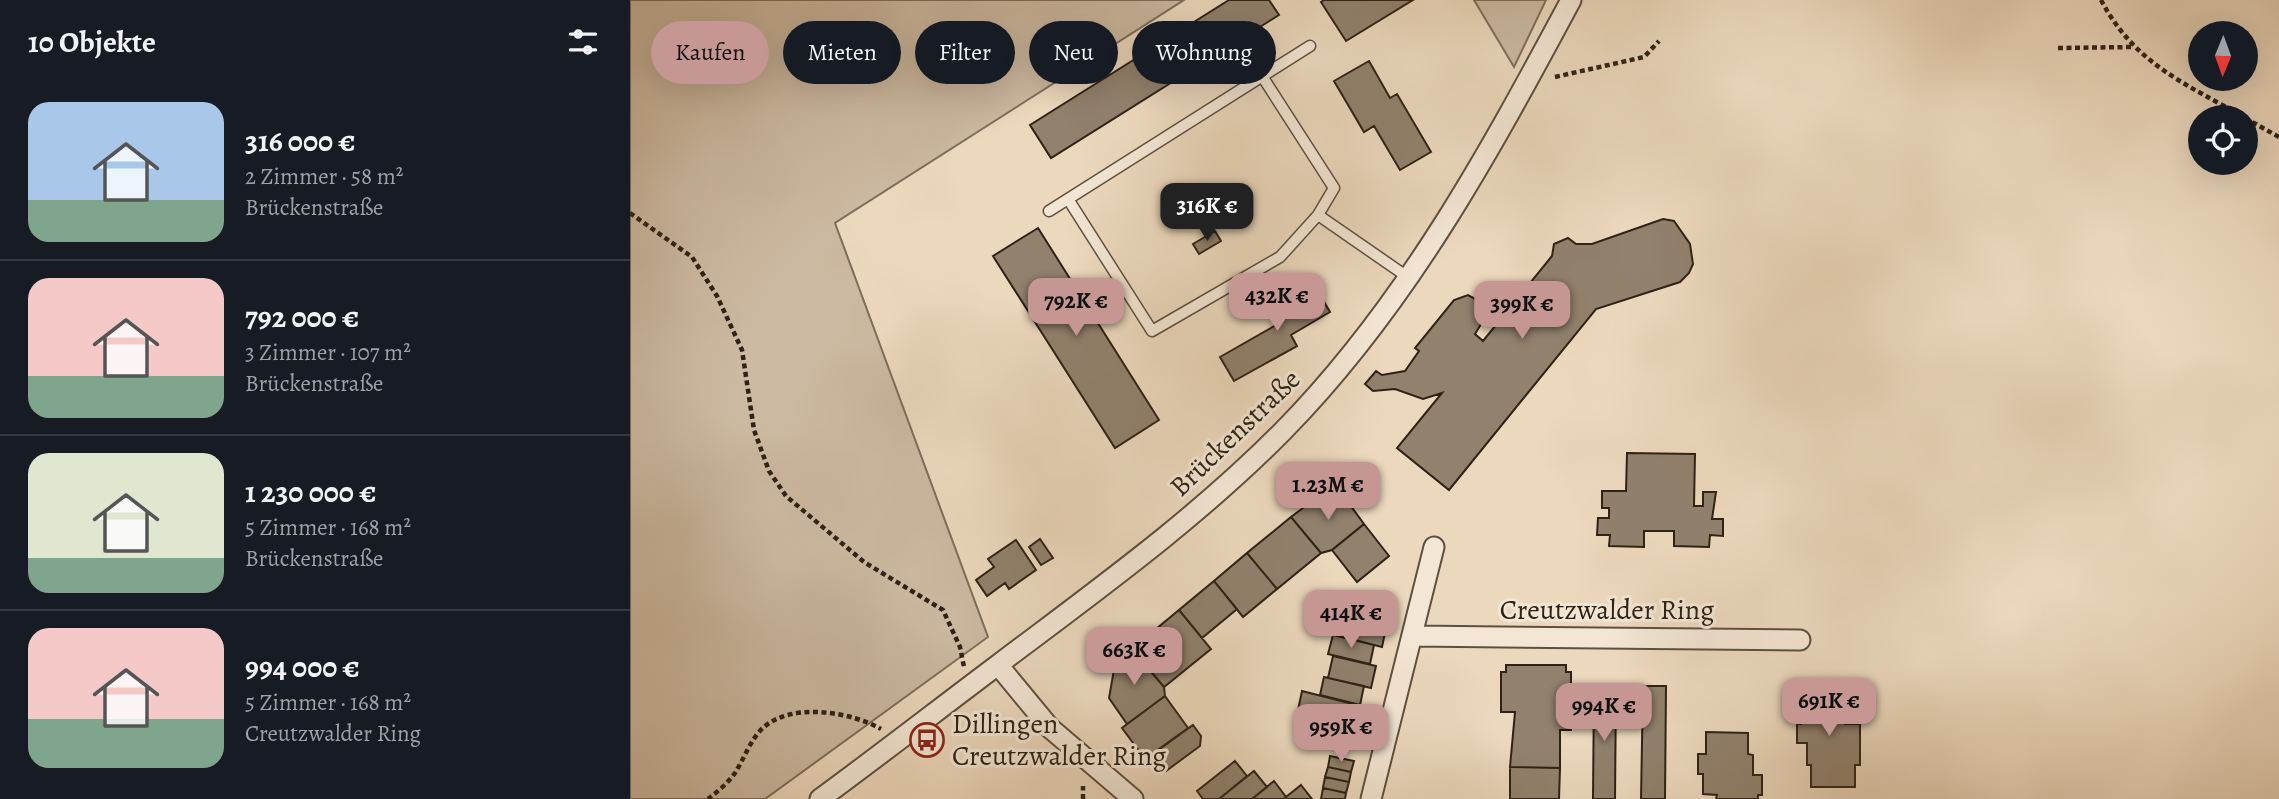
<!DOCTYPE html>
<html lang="de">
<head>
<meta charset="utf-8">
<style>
  :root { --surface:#171b24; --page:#242831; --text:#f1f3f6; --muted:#9ea1a6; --line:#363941; --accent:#c59692 }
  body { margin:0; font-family:Alegreya,serif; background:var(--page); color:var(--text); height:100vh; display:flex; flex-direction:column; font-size:26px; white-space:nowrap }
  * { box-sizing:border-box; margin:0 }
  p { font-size:23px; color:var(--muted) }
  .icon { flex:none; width:38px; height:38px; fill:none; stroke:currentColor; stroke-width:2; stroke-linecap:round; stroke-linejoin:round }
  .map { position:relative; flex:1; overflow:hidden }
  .sheet { display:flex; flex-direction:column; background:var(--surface); width:630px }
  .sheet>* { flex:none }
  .hud { position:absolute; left:21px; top:21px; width:665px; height:63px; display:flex; gap:14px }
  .needle { width:46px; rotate:181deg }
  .fabs { position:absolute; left:1558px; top:21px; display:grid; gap:14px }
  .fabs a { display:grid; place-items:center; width:70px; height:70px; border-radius:50%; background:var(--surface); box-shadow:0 7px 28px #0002; font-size:35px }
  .price { position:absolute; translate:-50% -60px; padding:0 16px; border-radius:14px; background:var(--accent); color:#111; font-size:23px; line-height:46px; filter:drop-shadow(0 2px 4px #0008) }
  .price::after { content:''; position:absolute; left:50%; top:42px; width:21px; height:16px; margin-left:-10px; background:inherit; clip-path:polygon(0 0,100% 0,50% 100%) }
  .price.current { background:#222; color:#fff }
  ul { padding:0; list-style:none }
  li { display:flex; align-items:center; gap:21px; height:175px; padding:0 28px }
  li+li { border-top:2px solid var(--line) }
  li span { display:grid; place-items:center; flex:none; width:196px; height:140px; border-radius:21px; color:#555 }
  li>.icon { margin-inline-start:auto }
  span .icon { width:84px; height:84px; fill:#fffc; stroke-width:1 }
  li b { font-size:30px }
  h2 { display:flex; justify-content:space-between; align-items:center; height:84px; padding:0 28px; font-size:30px }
  .chip { padding:0 24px; border-radius:32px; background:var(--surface); box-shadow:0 7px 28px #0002; font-size:24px; line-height:63px }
  .chip.current { background:var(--accent); color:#111 }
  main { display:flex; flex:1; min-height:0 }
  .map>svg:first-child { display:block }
  .green { fill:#ccb9a1; stroke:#7d6e5c; stroke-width:2 }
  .building { fill:#91816d; stroke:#2e2216; stroke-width:2 }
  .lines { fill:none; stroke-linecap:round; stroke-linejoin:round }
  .lane-casing { stroke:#5e5040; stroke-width:13 }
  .street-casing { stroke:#5e5040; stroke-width:23 }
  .path { stroke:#2e2216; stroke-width:4.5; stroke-dasharray:5 3.5; stroke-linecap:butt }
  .lane { stroke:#f3e6d4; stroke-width:10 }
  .street { stroke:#f3e6d4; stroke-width:19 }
  .labels { text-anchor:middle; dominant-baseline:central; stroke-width:6; stroke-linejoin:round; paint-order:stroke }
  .street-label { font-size:28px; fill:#2e2216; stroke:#f3e6d4 }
  .poi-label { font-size:28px; fill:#2e2216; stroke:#f3e6d4; text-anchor:start }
</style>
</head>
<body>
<main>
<section class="sheet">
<h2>10 Objekte<svg class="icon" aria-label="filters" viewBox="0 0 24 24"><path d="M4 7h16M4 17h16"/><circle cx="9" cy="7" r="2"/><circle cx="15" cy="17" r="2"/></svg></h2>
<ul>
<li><span style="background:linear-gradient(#a9c7e8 70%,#7fa58c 0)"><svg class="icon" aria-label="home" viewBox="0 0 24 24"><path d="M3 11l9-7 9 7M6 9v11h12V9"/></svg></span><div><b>316 000 €</b><p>2 Zimmer · 58 m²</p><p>Brückenstraße</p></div></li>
<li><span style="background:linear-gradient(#f6c9c9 70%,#7fa58c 0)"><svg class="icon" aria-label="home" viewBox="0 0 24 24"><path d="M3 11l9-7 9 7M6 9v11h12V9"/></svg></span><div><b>792 000 €</b><p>3 Zimmer · 107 m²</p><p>Brückenstraße</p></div></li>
<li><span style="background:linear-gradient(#dfe7d0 75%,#7fa58c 0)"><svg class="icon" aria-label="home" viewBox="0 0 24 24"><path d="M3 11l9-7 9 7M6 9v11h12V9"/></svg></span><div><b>1 230 000 €</b><p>5 Zimmer · 168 m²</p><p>Brückenstraße</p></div></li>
<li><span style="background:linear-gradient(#f6c9c9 65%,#7fa58c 0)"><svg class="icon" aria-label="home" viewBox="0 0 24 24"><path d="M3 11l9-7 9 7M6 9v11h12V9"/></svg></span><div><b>994 000 €</b><p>5 Zimmer · 168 m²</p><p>Creutzwalder Ring</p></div></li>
</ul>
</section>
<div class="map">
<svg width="1649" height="799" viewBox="0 0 1649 799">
  <rect width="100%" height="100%" fill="#ecd8bd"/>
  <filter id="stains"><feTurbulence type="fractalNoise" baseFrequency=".00286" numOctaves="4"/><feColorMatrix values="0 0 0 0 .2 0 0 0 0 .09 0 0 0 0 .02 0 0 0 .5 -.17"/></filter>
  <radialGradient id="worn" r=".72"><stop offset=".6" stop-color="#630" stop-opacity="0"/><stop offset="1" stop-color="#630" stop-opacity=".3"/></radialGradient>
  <path class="green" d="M0 0H554L205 223 358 637 135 799H0Z
    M844 0H916L884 67Z"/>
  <path class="building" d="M599 0H639L649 15 421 158 400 125Z
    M694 0H783L716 41 691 2Z
    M739 61 760 98 767 94 801 152 770 170 744 126 734 132 704 81Z
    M1033 219 1044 221 1060 244 1063 264 1059 273 1050 282 966 309 819 490 767 448 812 393 793 399 765 389 743 391 735 384 746 371 752 375 775 371 789 351 785 348 824 300 838 295 851 302 856 316 845 334 853 341 922 256 924 244 938 238 946 244H962Z
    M408 228 529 420 485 448 363 256Z
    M585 231 591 241 569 254 563 244Z
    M683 283 700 312 661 335 667 346 604 381 590 357 653 321 644 306Z
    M997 453 1065 454 1064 506H1073V492H1086L1082 519H1093V536L1080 535 1079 547 1044 546V531H1014V547L979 546 980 535H967L968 518H979V508H972V491H996Z
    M715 498 734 524 702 550 691 553 661 517 685 499Z
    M661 517 691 553 647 589 617 553Z
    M734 524 759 556 727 582 702 550Z
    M410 539 423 558 411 565 399 547Z
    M386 540 406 570 379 589 375 583 357 596 346 580 364 567 358 559Z
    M617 553 647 589 613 617 584 581Z
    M584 581 607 609 572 638 549 610Z
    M549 610 581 649 534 687 502 649Z
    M713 618 756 628 752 647 709 636Z
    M703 635 744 645 740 664 698 654Z
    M502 649 534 687 535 696 497 724 479 698 485 664Z
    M703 656 746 666 741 688 698 678Z
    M876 665H936V672H941V730H930V768L880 767 885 712H871V672H876Z
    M694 677 734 686 730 705 690 695Z
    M1013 686H1036L1035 799H1011Z
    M964 687H986L985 799H963Z
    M1172 687H1215V724H1230V765H1225V787H1181V765H1177V743H1167V724H1171Z
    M672 691 719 703 715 722 668 710Z
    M535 696 558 728 515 759 492 728Z
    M675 712 720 723 715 743 670 733Z
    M563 725 571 736 570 746 536 771 523 754Z
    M1076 732 1118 733V754L1123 755V775H1132V795H1128V799H1086L1087 795 1073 794V774H1068V754H1076Z
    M700 756 724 761 721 772 698 767Z
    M605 761 617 776 589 799H573L567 791Z
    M698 767 721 772 719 782 695 777Z
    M880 767 930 768 929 799H880Z
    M624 771 637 787 622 799H589Z
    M695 777 719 782 716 793 693 788Z
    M644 781 656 797 654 799H622Z
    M671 785 682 799H654L656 797Z
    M693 788 716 793 715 799H691Z"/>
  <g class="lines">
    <g class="lane-casing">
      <path id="lane" d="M438 199 522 331 650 257 688 215 704 188 632 76
        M419 211 680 46
        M688 215 779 278"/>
    </g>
    <g class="street-casing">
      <path id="street" d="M784 636 1170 640
        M368 665 420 728 503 799
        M190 799C250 755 309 709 369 664 467 590 566 519 653 431 776 306 859 153 941 0
        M741 799 804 547"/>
    </g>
    <path class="path" d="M1471 0C1505 64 1554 83 1614 117
      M1428 48 1502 47
      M925 77 1014 57 1029 41
      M1615 118 1649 137
      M0 213 62 257 87 296 112 350 124 430 139 471 156 496 234 562 313 610 330 647 334 667
      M78 799C87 792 98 783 105 773 114 759 121 738 134 727 163 702 221 712 251 729
      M453 799V786"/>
    <use href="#lane" class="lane"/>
    <use href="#street" class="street"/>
  </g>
  <defs>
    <g id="bus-ring" transform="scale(1.75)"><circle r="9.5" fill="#f3e6d4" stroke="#8f2418" stroke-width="1.5"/><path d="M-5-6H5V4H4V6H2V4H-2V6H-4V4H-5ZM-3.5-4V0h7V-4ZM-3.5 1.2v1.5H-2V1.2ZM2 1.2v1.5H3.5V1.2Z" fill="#8f2418"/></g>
  </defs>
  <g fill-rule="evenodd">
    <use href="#bus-ring" x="297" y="740"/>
  </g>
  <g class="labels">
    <g class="street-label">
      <text transform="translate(605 433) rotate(-44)">Brückenstraße</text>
      <text x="977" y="610">Creutzwalder Ring</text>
    </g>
    <g class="poi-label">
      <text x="322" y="724">Dillingen<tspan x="322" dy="32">Creutzwalder Ring</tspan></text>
    </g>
  </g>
  <rect width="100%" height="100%" filter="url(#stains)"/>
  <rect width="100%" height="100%" fill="url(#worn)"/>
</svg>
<div class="fabs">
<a><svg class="needle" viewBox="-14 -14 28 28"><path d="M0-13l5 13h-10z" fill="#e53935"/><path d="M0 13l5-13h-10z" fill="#9ea1a6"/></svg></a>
<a><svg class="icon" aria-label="locate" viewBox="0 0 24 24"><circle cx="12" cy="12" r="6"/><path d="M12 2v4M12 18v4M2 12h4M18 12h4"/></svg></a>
</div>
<b class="price current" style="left:577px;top:243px">316K €</b>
<b class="price" style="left:647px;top:333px">432K €</b>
<b class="price" style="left:446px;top:338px">792K €</b>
<b class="price" style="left:892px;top:341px">399K €</b>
<b class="price" style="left:698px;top:522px">1.23M €</b>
<b class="price" style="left:721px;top:650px">414K €</b>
<b class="price" style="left:504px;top:687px">663K €</b>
<b class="price" style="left:1199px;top:738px">691K €</b>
<b class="price" style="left:974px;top:743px">994K €</b>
<b class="price" style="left:711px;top:764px">959K €</b>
<div class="hud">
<a class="chip current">Kaufen</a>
<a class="chip">Mieten</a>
<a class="chip">Filter</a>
<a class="chip">Neu</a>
<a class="chip">Wohnung</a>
</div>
</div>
</main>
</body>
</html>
